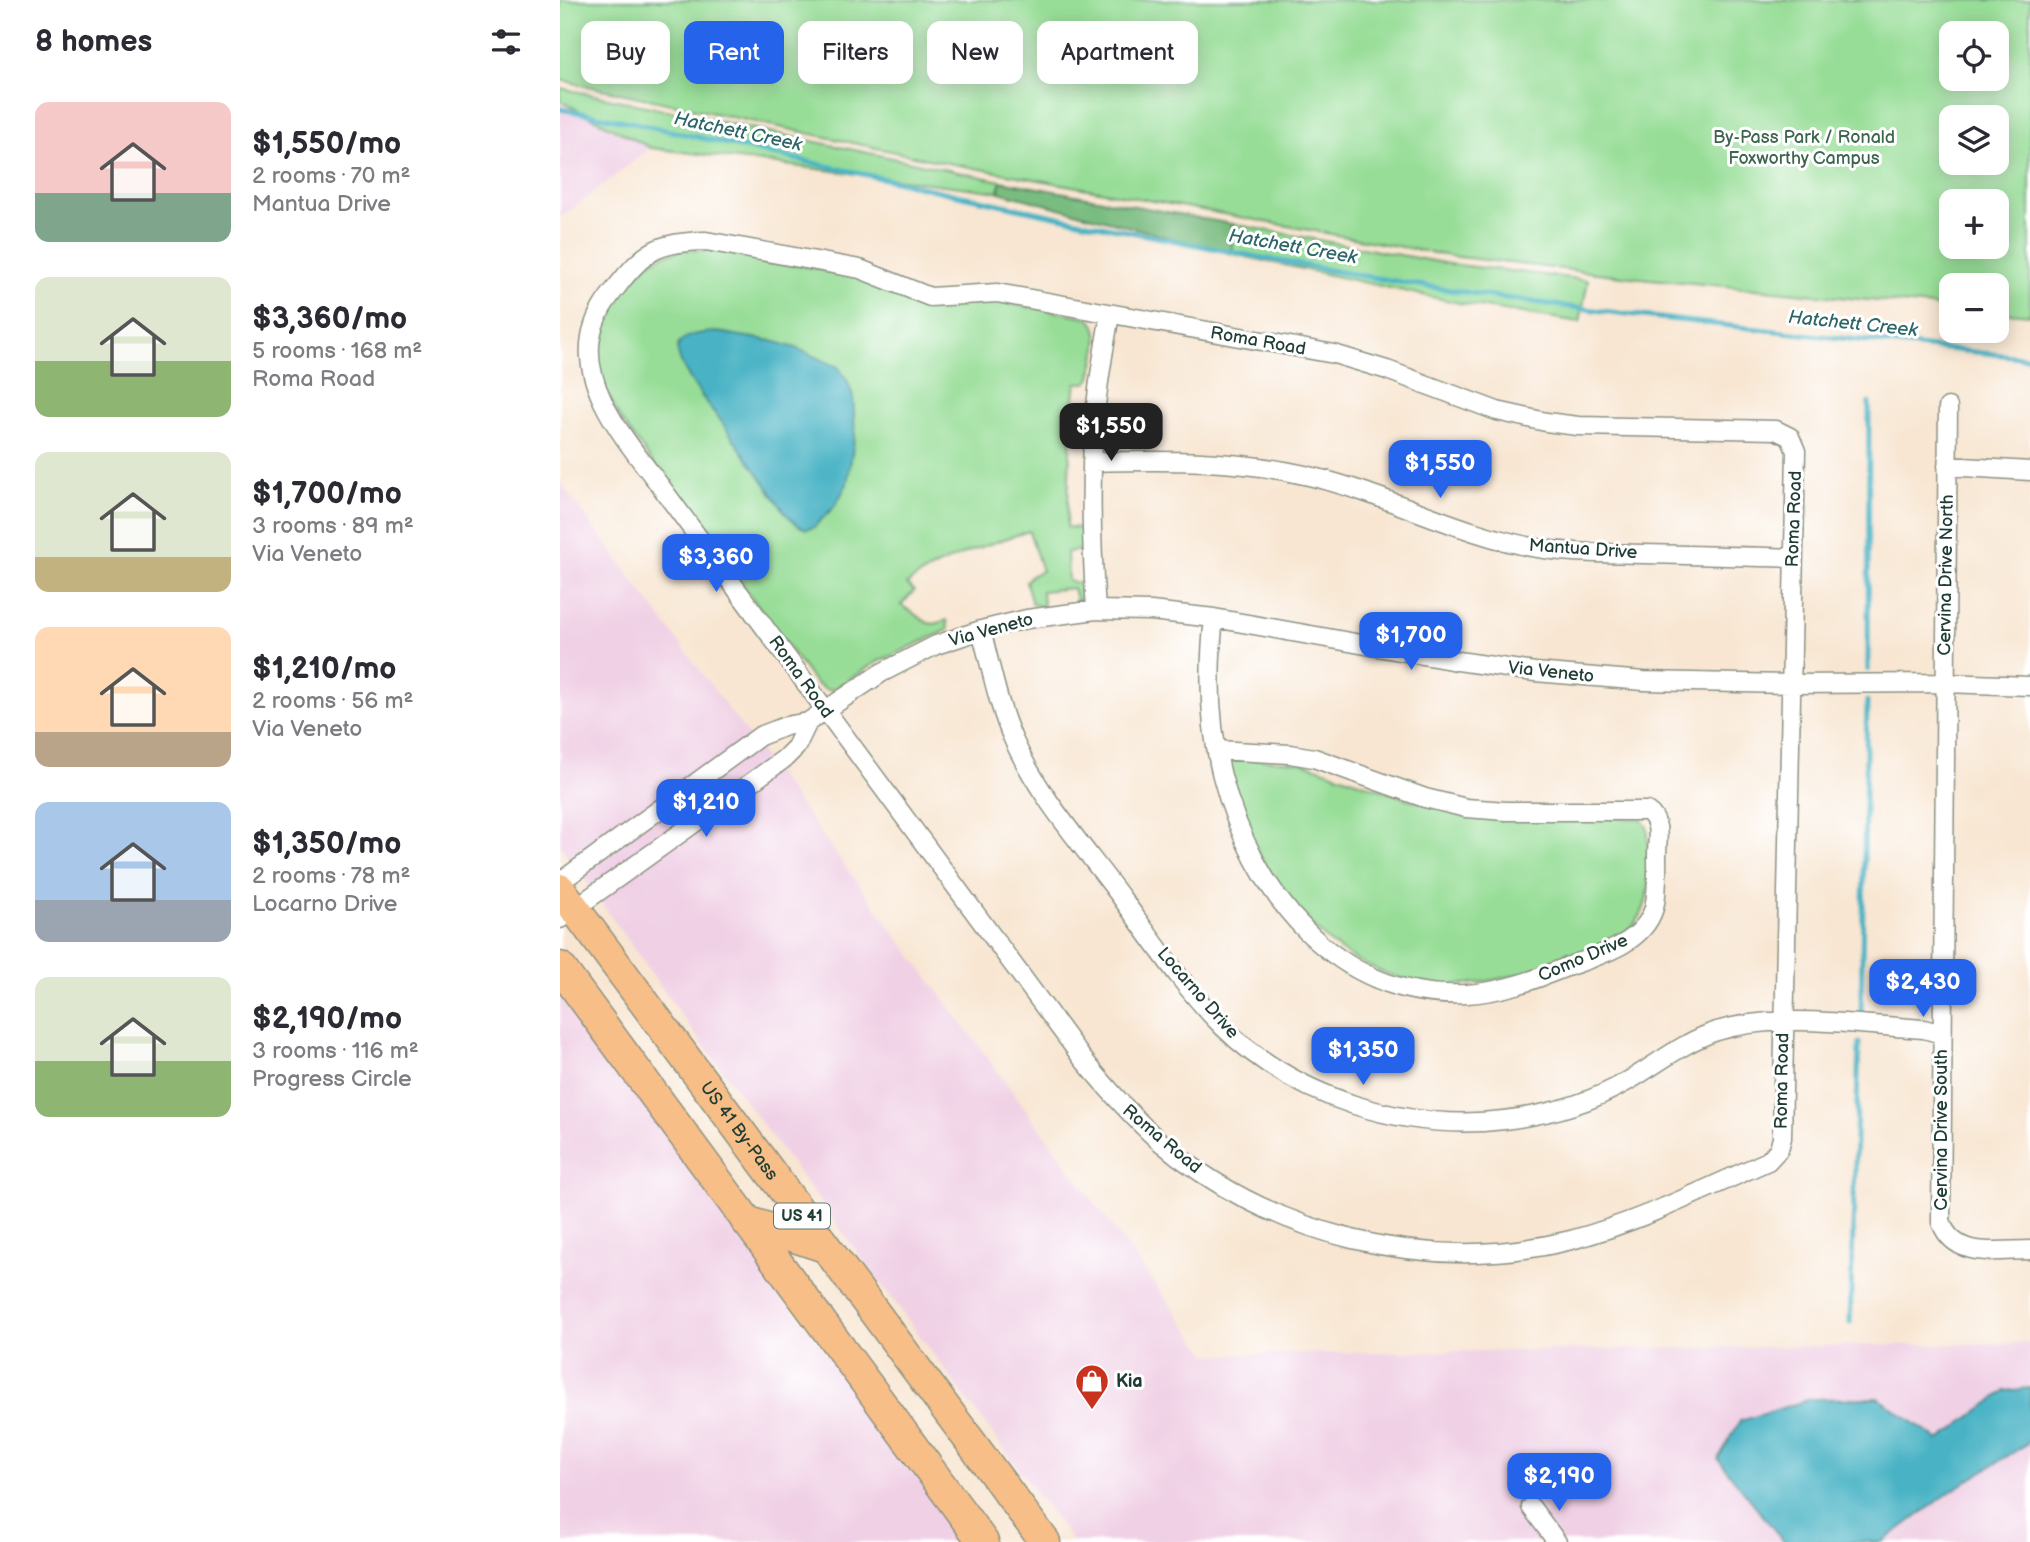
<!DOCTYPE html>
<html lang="en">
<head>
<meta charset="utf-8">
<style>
  :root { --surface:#fff; --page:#f2f2f3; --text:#2b2b33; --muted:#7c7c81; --accent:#2563eb }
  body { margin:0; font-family:"Balsamiq Sans",sans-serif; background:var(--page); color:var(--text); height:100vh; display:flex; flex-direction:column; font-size:26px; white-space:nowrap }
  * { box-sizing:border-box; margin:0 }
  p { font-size:23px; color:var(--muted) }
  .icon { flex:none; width:38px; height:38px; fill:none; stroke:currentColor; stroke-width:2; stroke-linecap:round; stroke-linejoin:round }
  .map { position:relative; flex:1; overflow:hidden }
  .details { display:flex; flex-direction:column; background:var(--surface); width:560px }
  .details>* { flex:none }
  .hud { position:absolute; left:21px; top:21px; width:665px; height:63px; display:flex; gap:14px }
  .fabs { position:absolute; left:1379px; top:21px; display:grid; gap:14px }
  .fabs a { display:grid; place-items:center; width:70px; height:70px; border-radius:14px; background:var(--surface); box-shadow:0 4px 18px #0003; font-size:35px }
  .price { position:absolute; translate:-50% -60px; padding:0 16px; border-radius:14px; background:var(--accent); color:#fff; font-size:23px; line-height:46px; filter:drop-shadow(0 2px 4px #0008) }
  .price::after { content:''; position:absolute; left:50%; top:42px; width:21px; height:16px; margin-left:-10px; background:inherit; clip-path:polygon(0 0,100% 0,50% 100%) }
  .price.selected { background:#222; color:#fff }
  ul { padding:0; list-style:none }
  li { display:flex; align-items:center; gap:21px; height:175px; padding:0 35px }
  li span { display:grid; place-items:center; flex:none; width:196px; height:140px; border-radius:14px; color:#555 }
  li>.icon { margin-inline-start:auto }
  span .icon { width:84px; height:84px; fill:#fffc; stroke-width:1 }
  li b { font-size:30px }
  h2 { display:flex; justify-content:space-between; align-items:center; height:84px; padding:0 35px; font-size:30px }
  .pill { padding:0 24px; border-radius:14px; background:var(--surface); box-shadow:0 4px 18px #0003; font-size:24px; line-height:63px }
  .pill.selected { background:var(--accent); color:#fff }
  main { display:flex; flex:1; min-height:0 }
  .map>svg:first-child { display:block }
  .built { fill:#f0d0e5 }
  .green { fill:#97dd97; stroke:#5b8d66; stroke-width:2; fill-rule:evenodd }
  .forest { fill:#79bc80; stroke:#4c7c5a; stroke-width:2 }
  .water { fill:#48b3c5; stroke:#34787c; stroke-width:2 }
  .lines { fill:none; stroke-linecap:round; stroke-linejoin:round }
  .stream { stroke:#48b3c5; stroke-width:5 }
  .minor-casing { stroke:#8c9283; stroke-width:21 }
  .primary-casing { stroke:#8c9283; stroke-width:33 }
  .minor { stroke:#fff; stroke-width:18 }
  .primary { stroke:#f7be88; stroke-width:30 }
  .labels { text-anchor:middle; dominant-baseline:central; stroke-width:6; stroke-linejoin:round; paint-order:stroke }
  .shield { fill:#fff; stroke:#627771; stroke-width:2 }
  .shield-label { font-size:16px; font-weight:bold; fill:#1f3d34 }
  .park-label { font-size:18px; fill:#3d654d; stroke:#fff }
  .street-label { font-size:18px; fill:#1f3d34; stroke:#fff }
  .poi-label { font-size:18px; font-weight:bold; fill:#1f3d34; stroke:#fff; text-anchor:start }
  .water-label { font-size:19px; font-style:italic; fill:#2d6667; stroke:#fff }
</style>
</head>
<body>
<main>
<section class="details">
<h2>8 homes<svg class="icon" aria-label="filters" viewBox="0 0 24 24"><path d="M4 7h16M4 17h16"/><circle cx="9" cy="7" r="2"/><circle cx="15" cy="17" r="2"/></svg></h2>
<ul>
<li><span style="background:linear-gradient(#f6c9c9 65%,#7fa58c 0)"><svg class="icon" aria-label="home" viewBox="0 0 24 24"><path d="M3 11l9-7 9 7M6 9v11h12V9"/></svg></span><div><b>$1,550/mo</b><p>2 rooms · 70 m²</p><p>Mantua Drive</p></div></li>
<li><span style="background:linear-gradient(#dfe7d0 60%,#8fb573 0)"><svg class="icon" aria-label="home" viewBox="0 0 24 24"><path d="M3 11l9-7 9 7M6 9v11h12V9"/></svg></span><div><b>$3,360/mo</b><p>5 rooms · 168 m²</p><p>Roma Road</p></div></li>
<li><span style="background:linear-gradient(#dfe7d0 75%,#c2b280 0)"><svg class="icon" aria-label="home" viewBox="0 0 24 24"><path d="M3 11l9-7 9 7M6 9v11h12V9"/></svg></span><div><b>$1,700/mo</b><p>3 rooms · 89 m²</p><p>Via Veneto</p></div></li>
<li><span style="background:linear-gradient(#ffd9b3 75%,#b9a48a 0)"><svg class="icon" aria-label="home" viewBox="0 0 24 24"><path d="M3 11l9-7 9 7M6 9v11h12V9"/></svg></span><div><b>$1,210/mo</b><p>2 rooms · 56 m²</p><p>Via Veneto</p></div></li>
<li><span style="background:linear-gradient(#a9c7e8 70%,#9aa5b1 0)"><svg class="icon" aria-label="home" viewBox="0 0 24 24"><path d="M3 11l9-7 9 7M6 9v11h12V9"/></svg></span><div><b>$1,350/mo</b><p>2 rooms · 78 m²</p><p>Locarno Drive</p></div></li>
<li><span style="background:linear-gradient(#dfe7d0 60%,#8fb573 0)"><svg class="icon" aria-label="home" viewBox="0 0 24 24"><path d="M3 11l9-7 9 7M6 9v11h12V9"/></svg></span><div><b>$2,190/mo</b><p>3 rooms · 116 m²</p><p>Progress Circle</p></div></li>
</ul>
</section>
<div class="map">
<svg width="1470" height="1542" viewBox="0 0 1470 1542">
  <rect width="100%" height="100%" fill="#fff"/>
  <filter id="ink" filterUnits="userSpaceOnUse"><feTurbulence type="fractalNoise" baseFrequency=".0143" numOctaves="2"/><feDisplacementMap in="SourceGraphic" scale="14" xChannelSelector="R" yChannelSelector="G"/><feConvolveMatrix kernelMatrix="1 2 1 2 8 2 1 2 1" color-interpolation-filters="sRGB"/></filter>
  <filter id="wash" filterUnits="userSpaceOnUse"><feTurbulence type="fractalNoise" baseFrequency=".00686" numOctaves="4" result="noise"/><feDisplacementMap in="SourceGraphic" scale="28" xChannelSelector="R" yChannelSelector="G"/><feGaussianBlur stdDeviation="1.57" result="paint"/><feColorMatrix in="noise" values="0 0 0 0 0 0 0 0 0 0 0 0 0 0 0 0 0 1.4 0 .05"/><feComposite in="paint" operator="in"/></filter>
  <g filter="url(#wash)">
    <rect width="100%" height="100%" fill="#f8e6d2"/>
    <path class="built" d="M0 101 91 148 0 218Z
      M0 482 648 1355 1470 1343V1388L1445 1391 1379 1440 1357 1426 1159 1459 1224 1542H513L122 1016 0 845Z
      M0 992 84 1107 405 1542H0Z
      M1470 1442V1542H1322L1393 1490Z"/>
    <path class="green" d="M0 0H1470V315L1437 312V285H1391V308L1080 278 890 256 377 161 0 80ZM1391 33H1437V79H1391ZM1391 117H1437V163H1391ZM1391 201H1437V247H1391Z
      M0 88 441 181 439 192 91 148 0 101Z
      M672 224 889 264 1028 280 1020 322 899 303 672 254Z
      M123 250H152L304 277 373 304 436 301 527 317C546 328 534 360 531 378L527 383H516L512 414 526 417 527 426 511 428 507 527 519 528 523 532 521 550 507 552 508 581 525 584V590L519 601 516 600 513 588 482 591 483 607 472 604 466 582 470 576 482 571 469 531C432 543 378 560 347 584L354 591 341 605 368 623 375 624 387 620 388 630 319 661 273 689 267 690 255 683 59 417C48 395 33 371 36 345 39 316 75 267 102 256 108 253 116 252 123 250Z
      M674 758 742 762 853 801 1081 819 1087 827 1088 833C1088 860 1094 899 1077 921 1066 937 1039 945 1022 952 940 984 870 1005 788 955 744 928 700 866 682 818 676 800 672 781 667 762Z"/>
    <path class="forest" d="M441 181 672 224V254L439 192Z"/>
    <path class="water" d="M157 332 212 341 236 348 278 367 287 380 293 396 295 435 287 484 275 506 254 527 246 529 239 526 227 515 161 421C151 409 113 361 118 346 123 333 145 333 157 332Z
      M1470 1388V1442L1393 1490 1322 1542H1224L1158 1459 1180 1421 1251 1399 1318 1398 1379 1440 1445 1391Z"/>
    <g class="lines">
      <path class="stream" d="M0 109 70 122C314 176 558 234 804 276 1025 314 1248 334 1470 358
        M1308 670 1309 403
        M1301 1012 1307 701
        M1290 1323 1299 1043"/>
    </g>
  </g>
  <g filter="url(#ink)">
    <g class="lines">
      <g class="minor-casing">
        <path id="minor" d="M146 241 300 269 370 297 437 293 774 354 827 370 937 411 986 422 1018 426 1216 430 1230 437 1236 451 1222 1138 1219 1149 1208 1161C1143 1190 1079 1222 1011 1240 868 1276 709 1235 598 1140 570 1115 546 1087 522 1058L107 495C74 449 13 386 34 325 39 309 49 297 59 284 86 249 101 242 146 241Z
          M1388 407 1381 1222C1395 1260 1436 1250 1470 1250
          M532 462C605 460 678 459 749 476 827 494 898 534 977 548 1012 554 1048 553 1083 554 1133 555 1182 556 1232 558
          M1387 466 1470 471
          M536 610C532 555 530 498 533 442 535 399 543 356 550 314
          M654 618C648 670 649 725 662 776 692 892 776 1001 907 994 941 992 974 980 1004 968 1036 956 1083 945 1094 908 1098 891 1097 872 1097 855 1097 840 1102 821 1087 811H946L906 808 865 798 754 758 730 754 657 750
          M421 630C431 667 438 706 454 741 480 798 524 847 561 897 593 941 624 988 663 1027 735 1098 845 1132 944 1120 986 1115 1030 1103 1066 1082 1096 1065 1123 1042 1157 1031 1221 1012 1298 1025 1364 1029L1382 1034
          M0 882 200 736 226 726 248 722 321 673 376 645 421 630 467 619 536 610 591 611 654 618 891 660 975 672 1084 681 1230 684 1385 683 1470 686
          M0 919 224 759 236 747 248 722
          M971 1507 997 1542"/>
      </g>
      <g class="primary-casing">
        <g id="primary">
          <path id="s1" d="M0 889 485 1542"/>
          <path d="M0 967 423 1542"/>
          <path d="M186 1221 265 1247"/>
        </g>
      </g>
      <use href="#minor" class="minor"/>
      <use href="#primary" class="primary"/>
    </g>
  </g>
  <defs>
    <g id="shop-pin" transform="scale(1.75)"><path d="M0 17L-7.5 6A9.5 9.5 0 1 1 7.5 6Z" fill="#c8321e" stroke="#fff"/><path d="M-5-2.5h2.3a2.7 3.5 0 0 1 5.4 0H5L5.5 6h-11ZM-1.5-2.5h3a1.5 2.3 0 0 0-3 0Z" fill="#fff"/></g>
  </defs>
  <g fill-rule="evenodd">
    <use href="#shop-pin" x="532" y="1381"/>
  </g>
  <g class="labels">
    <rect class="shield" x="214" y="1203.5" width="56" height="25" rx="5"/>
    <g class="shield-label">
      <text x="242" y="1216">US 41</text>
    </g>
    <g class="park-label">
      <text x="1244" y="137">By-Pass Park / Ronald<tspan x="1244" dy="21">Foxworthy Campus</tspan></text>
    </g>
    <g class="street-label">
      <text transform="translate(698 341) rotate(10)">Roma Road</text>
      <text transform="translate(1234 519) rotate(-88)">Roma Road</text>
      <text transform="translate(1023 549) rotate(4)">Mantua Drive</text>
      <text transform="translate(1386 575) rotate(-89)">Cervina Drive North</text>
      <text transform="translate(431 630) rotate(-15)">Via Veneto</text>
      <text transform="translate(991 672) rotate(6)">Via Veneto</text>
      <text transform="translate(241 677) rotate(54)">Roma Road</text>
      <text transform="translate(1023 958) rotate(-23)">Como Drive</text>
      <text transform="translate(638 993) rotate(49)">Locarno Drive</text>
      <text transform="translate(1222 1081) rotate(-89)">Roma Road</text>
      <text transform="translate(1381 1130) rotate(-90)">Cervina Drive South</text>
      <text stroke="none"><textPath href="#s1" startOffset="301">US 41 By-Pass</textPath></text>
      <text transform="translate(602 1139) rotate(40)">Roma Road</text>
    </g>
    <g class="poi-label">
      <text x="556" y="1381">Kia</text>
    </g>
    <g class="water-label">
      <text transform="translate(178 132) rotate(12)">Hatchett Creek</text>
      <text transform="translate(733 247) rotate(10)">Hatchett Creek</text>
      <text transform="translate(1293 324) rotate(6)">Hatchett Creek</text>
    </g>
  </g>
</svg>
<div class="fabs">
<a><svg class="icon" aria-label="locate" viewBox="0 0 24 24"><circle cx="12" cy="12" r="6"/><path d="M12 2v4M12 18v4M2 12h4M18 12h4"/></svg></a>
<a><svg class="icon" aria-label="layers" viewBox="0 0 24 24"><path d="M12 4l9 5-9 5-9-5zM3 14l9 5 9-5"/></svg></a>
<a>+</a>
<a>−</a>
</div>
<b class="price selected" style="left:551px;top:463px">$1,550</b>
<b class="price" style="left:880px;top:500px">$1,550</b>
<b class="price" style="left:156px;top:594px">$3,360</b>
<b class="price" style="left:851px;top:672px">$1,700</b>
<b class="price" style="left:146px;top:839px">$1,210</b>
<b class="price" style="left:1363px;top:1019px">$2,430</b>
<b class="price" style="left:803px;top:1087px">$1,350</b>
<b class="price" style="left:999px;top:1513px">$2,190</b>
<div class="hud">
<a class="pill">Buy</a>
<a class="pill selected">Rent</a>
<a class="pill">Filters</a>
<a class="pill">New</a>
<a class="pill">Apartment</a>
</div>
</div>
</main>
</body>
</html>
